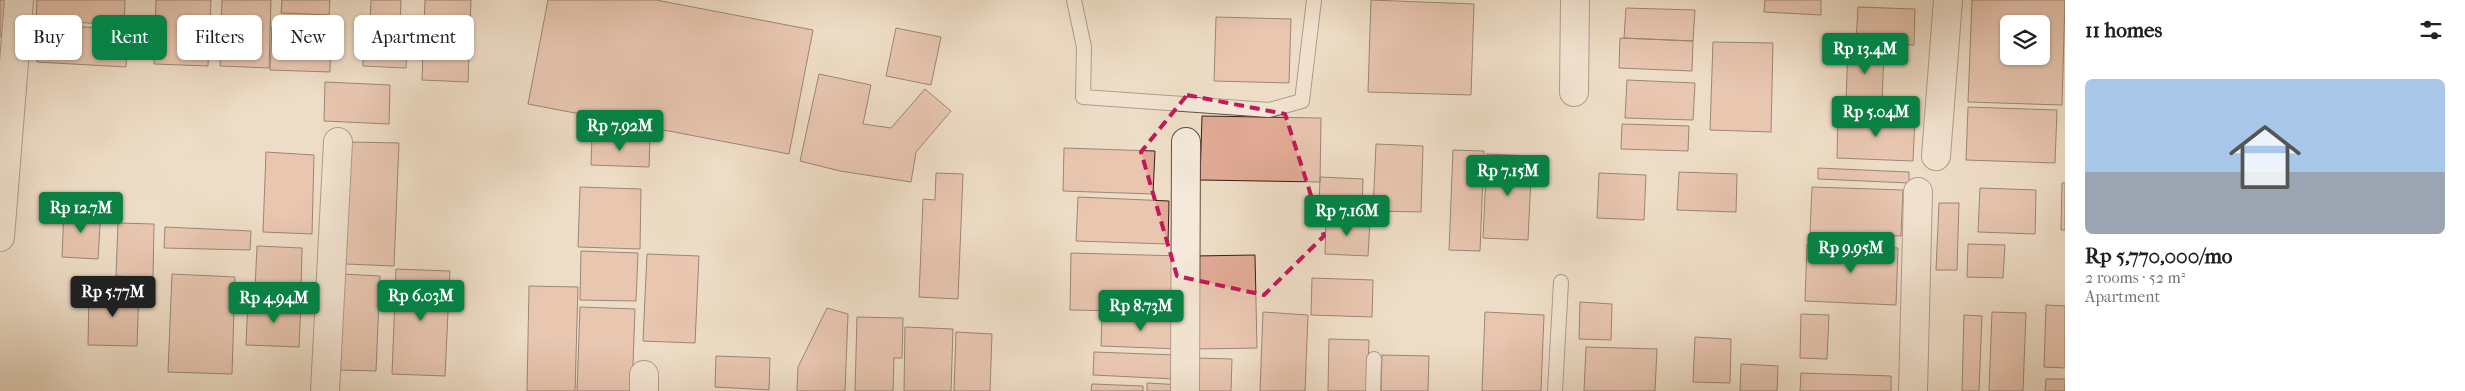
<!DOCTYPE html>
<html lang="en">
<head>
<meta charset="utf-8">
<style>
  :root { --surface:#fff; --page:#f2f2f2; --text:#202124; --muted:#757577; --accent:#0b8043 }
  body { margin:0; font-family:"IM FELL French Canon",serif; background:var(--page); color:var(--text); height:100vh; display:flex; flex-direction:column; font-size:19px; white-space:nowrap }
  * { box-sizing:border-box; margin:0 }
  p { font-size:16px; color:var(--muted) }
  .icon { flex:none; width:28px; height:28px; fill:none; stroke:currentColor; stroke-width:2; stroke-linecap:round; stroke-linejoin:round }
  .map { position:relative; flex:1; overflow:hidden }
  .sheet { display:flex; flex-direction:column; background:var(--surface); width:400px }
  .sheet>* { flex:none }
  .hud { position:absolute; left:15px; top:15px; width:475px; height:45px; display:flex; gap:10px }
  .buttons { position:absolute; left:2000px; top:15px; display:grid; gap:10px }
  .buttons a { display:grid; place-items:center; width:50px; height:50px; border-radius:8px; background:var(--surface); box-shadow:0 1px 4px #0004; font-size:25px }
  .price { position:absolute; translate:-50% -42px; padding:0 11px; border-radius:5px; background:var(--accent); color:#fff; font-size:16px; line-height:32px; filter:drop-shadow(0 1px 2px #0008) }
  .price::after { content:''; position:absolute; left:50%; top:30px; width:15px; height:11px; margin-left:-8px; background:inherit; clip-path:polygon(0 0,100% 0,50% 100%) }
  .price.selected { background:#222; color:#fff }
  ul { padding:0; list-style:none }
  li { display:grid; align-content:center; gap:10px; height:265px; padding:0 20px }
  li span { display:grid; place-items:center; height:155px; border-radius:8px; color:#555 }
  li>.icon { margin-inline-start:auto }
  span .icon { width:90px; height:90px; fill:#fffc; stroke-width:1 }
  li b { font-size:21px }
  h2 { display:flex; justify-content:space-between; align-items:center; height:60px; padding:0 20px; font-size:21px }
  .tag { padding:0 18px; border-radius:8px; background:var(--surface); box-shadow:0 1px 4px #0004; font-size:18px; line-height:45px }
  .tag.selected { background:var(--accent); color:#fff }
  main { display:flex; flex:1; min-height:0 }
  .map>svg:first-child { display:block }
  .building { fill:#e1aa95; stroke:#351f16; fill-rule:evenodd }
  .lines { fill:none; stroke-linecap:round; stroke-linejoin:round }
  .service-casing { stroke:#634e42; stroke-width:16 }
  .minor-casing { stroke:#634e42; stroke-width:30 }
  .service { stroke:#f4e9da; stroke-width:14 }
  .minor { stroke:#f4e9da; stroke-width:28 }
  .marked { fill:none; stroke:#c2185b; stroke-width:4; stroke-dasharray:10 6; stroke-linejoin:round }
</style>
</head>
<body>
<main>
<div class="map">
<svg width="2065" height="391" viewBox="0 0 2065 391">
  <rect width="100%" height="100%" fill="#eeddc6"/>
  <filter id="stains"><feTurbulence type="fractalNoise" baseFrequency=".004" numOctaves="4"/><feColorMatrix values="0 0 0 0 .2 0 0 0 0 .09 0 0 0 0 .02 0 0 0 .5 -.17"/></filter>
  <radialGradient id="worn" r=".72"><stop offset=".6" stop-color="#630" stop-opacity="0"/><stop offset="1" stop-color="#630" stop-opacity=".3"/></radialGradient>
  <path class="building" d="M0 0H8L7 36H0Z
    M37 0H125L124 25 36 20Z
    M156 0H211L208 66 154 64Z
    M222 0H271L269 68 220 66Z
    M282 0H330L329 15 281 13Z
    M371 0H401L400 23 370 22Z
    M425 0H471L468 82 422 80Z
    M548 0H656L813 30 789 154 528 104Z
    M1371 0 1474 4 1471 95 1368 92Z
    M1765 0H1821V15L1764 12Z
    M1972 0H2065L2062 105 1968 102ZM2009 24H2041V56H2009Z
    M1858 7 1915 9 1914 45 1856 43Z
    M1626 8 1695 10 1693 41 1624 38Z
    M1216 17 1291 19 1289 83 1214 81Z
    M364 24 408 26 406 68 363 66Z
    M40 25 128 29 126 67 37 62Z
    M272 26 331 28 330 72 270 70Z
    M896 28 941 37 931 85 886 76Z
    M1620 38 1693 41 1692 71 1619 68Z
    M1713 42 1773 43 1771 132 1710 130Z
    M1848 48 1884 49 1882 103 1846 102Z
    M819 74 871 85 863 124 891 128 925 89 951 111 916 152 911 182 840 171 800 161Z
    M1627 80 1695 83 1693 120 1625 118Z
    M325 82 390 85 389 124 324 121Z
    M1968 107 2057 110 2055 163 1966 160Z
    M1838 115 1915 118 1913 161 1837 158Z
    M1202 116 1321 118 1320 182 1200 180Z
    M1622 124 1689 126 1688 151 1621 149Z
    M592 136 650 138 649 167 591 165Z
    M350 142 399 143 394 266 346 264Z
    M1376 144 1423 146 1421 212 1373 211Z
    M1064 148 1155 151 1153 194 1063 191Z
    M1453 150 1484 151 1480 251 1449 250Z
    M266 152 314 155 312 234 263 232Z
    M1487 154 1532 156 1528 240 1483 238Z
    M1818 168 1909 172V183L1818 179Z
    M1679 172 1737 174 1736 212 1677 210Z
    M936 173 963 174 958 299 919 297 923 199 935 200Z
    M1599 173 1646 175 1644 220 1597 218Z
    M1320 177 1363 179 1362 211 1319 209Z
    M2062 183H2065V230H2061Z
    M580 187 641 189 640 249 578 247Z
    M1812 187 1903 190 1901 236 1810 233Z
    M1980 188 2036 190 2035 234 1978 232Z
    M1078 197 1169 201 1168 244 1076 241Z
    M1939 203H1959L1957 270H1936Z
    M64 209 101 210 98 259 62 257Z
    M1326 218 1370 220 1368 256 1325 254Z
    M118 223 154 224 153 278 116 276Z
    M165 227 251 231 250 250 164 248Z
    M1807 244 1898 248 1896 305 1805 301Z
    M1968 244 2005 245 2003 278 1967 277Z
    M257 246 302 248 301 290 255 289Z
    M581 251 638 253 636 301 580 300Z
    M1071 253 1181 256 1180 312 1070 310Z
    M647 254 699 256 695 343 643 341Z
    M1255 255 1257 348 1195 349 1194 256Z
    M396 269 450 271 445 376 392 374Z
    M172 274 235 277 232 374 168 372Z
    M342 274 380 276 376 371 339 370Z
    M1312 278 1373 280 1372 317 1311 315Z
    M529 286 578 287 575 391H527Z
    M89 289 139 291 137 346 88 345Z
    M248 300 301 302 299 347 246 345Z
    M1580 302 1612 304 1611 340 1579 339Z
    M2046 305 2065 306V368L2044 367Z
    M580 307 635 309 632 391H577Z
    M827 308 848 314 845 391H797L798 367Z
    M1263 312 1308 315 1305 391H1260Z
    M1485 312 1544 315 1541 391H1482Z
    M1992 312 2026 313 2023 391H1989Z
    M1801 314 1829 315 1827 359 1800 358Z
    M1964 315 1982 316 1979 391H1962Z
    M1102 316 1181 318 1180 349 1101 346Z
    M857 317 903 318 902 358H894L893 391H855Z
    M905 327 953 329 951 391H904Z
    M956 332 992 334 990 391H954Z
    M1695 337 1731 339 1730 383 1693 382Z
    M1329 339 1369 340 1367 391H1328Z
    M1586 347 1657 349 1655 391H1584Z
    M1094 352 1176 355 1175 379 1093 375Z
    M1382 355 1429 356 1428 391H1381Z
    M716 356 770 358 769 390 715 387Z
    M1196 358 1232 359 1231 391H1195Z
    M1741 364 1778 366 1777 391H1740Z
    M1801 373 1891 376V391H1800Z
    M2046 379H2065V391H2045Z
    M1147 383 1182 385V391H1147Z
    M1092 384 1143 386V391H1091Z"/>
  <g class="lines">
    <g class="service-casing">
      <path id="service" d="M1074 0 1084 47 1083 97 1269 110 1302 101 1314 0
        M1373 391 1374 359
        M1555 391 1561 282"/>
    </g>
    <g class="minor-casing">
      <path id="minor" d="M1574 92 1575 0
        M1936 156 1948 0
        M0 237 19 0
        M325 391 338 142
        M644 391V375
        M1185 391 1186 142
        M1913 391 1918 192"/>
    </g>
    <use href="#service" class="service"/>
    <use href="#minor" class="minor"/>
  </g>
  <path d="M0 0H2065V391H0ZM1187 95 1285 114 1324 236 1264 295 1177 276 1141 152Z" fill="#eeddc6" fill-opacity=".55" fill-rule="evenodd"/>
  <path class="marked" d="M1187 95 1285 114 1324 236 1264 295 1177 276 1141 152Z"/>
  <rect width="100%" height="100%" filter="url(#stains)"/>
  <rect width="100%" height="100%" fill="url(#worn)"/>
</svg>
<div class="buttons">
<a><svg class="icon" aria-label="layers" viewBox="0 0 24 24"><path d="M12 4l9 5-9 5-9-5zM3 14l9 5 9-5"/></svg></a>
</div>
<b class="price" style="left:1865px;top:75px">Rp 13.4M</b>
<b class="price" style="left:1876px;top:138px">Rp 5.04M</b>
<b class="price" style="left:620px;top:152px">Rp 7.92M</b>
<b class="price" style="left:1508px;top:197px">Rp 7.15M</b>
<b class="price" style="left:81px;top:234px">Rp 12.7M</b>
<b class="price" style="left:1347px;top:237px">Rp 7.16M</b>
<b class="price" style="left:1851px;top:274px">Rp 9.95M</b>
<b class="price selected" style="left:113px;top:318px">Rp 5.77M</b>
<b class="price" style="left:421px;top:322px">Rp 6.03M</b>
<b class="price" style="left:274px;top:324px">Rp 4.94M</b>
<b class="price" style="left:1141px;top:332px">Rp 8.73M</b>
<div class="hud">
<a class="tag">Buy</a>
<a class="tag selected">Rent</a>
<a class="tag">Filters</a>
<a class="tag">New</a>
<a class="tag">Apartment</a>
</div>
</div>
<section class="sheet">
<h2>11 homes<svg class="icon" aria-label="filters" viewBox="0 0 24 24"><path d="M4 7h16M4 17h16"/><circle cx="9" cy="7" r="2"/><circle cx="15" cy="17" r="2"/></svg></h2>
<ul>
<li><span style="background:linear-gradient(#a9c7e8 60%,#9aa5b1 0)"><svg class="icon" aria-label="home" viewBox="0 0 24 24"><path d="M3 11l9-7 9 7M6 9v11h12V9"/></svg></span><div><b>Rp 5,770,000/mo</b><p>2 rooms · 52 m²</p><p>Apartment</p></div></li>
</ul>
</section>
</main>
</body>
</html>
